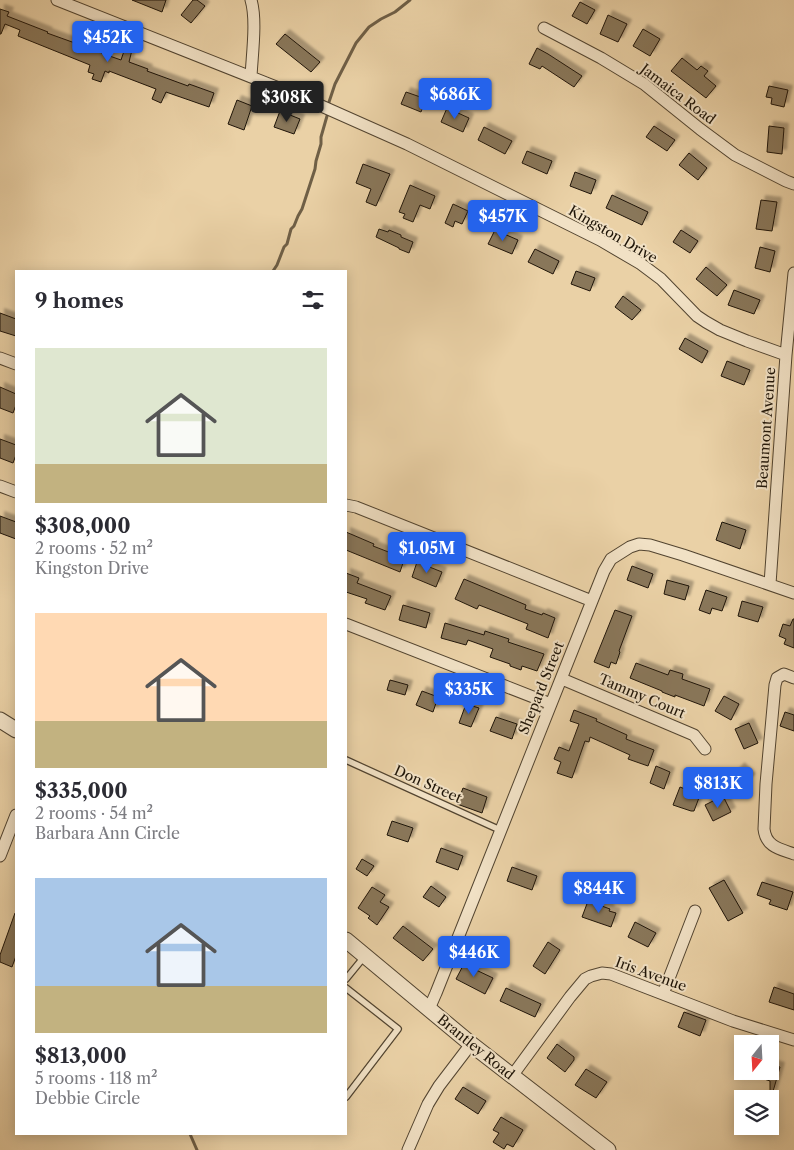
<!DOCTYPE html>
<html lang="en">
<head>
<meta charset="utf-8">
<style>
  :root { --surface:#fff; --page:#f7f7f7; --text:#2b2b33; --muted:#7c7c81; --accent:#2563eb }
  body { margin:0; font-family:"Libre Caslon Text",serif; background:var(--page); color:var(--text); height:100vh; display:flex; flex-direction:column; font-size:19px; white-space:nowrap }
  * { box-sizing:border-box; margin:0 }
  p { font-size:16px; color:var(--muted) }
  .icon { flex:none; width:28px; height:28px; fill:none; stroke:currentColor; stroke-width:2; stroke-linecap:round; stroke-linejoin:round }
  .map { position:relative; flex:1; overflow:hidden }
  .panel { position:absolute; left:15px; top:270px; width:332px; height:865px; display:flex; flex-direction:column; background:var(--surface); border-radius:0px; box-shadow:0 2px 12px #0003 }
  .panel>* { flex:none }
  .needle { width:32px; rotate:198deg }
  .buttons { position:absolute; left:734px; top:1035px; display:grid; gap:10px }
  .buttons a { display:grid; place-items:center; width:45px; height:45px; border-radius:0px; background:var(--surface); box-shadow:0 2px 12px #0003; font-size:25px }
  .price { position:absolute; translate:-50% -42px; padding:0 11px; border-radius:5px; background:var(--accent); color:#fff; font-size:16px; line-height:32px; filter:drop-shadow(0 1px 2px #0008) }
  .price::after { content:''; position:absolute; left:50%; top:30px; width:15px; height:11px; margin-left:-8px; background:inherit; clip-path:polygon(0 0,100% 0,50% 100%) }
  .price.active { background:#222; color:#fff }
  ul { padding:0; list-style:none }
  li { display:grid; align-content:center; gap:10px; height:265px; padding:0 20px }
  li span { display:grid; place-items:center; height:155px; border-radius:0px; color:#555 }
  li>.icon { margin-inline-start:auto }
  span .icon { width:90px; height:90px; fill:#fffc; stroke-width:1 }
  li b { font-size:21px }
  h2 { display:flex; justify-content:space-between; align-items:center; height:60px; padding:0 20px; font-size:21px }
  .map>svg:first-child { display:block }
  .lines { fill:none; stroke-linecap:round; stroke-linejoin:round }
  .stream { stroke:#6f5f46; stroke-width:3 }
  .building { fill:#89775a; stroke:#1f1508; filter:url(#shadow) }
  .service-casing { stroke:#524430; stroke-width:8 }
  .minor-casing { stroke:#524430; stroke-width:13 }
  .tertiary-casing { stroke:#524430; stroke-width:17 }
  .service { stroke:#f1e1c5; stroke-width:5.5 }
  .minor { stroke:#f1e1c5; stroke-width:11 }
  .tertiary { stroke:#f1e1c5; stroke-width:15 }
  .labels { text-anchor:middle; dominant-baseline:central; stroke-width:4; stroke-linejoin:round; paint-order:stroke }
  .street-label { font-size:14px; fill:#1f1508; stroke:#f1e1c5 }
</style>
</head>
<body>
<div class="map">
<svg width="794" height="1150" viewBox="0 0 794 1150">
  <defs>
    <filter id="shadow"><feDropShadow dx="4.5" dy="-4.5" stdDeviation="1" flood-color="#0004"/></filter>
  </defs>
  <rect width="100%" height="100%" fill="#ead1a6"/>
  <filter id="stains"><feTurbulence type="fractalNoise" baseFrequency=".004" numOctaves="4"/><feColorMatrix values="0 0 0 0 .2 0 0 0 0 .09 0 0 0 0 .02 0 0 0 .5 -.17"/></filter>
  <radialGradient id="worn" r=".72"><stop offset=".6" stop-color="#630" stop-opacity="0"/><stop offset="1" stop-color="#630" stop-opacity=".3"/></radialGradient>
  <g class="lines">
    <path class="stream" d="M273 271 277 265 284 247 287 244 291 229 294 226 298 216 302 209 315 169 316 161 321 144V137L329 109V102L335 84 356 43 369 27 381 19 395 12 410 0
      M190 1134 197 1150"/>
  </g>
  <path class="building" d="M132 0H166L162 12Z
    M193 0H197L205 6 191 23 181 15Z
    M580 2 595 10 587 24 572 16Z
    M0 9 9 12 7 16 48 32 47 33 86 47 89 38 100 42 98 47 103 49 101 53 121 60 125 48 132 50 129 62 148 69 147 71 188 86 189 84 214 93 209 107 166 92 161 103 152 99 156 89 109 71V73L105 71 101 82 92 79 94 74 88 72 90 65 18 36 20 30 5 24 1 34H0Z
    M608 15 627 24 618 42 600 34Z
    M643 29 660 39 650 56 633 46Z
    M285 34 320 62 311 72 276 44Z
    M537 48 548 54 582 76 574 87 542 66 540 69 529 64Z
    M682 58 697 70 701 66 708 71 704 76 716 86 706 98 671 71Z
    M769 86 788 90 784 107 771 104 772 98 766 97Z
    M406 92 426 99 421 112 401 104Z
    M237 100 252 106 244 130 228 124Z
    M447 108 469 118 463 132 441 122Z
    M280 111 300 119 294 134 274 127Z
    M654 126 675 140 667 151 646 137Z
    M769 126 784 128 782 154 767 152Z
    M484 127 512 141 505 154 478 140Z
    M527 151 552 161 547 174 522 163Z
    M689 153 707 168 698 180 679 165Z
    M363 164 390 174 376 206 366 202 371 189 356 183Z
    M575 172 596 180 591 194 570 186Z
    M410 185 435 196 430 209 420 205 413 222 403 218 405 214 399 212Z
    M612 195 648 212 642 225 606 208Z
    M761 200 777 202 772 231 756 229Z
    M453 204 468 211 462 224 455 221 453 227 445 223Z
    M379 229 388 232 389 230 401 235V237L413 242 409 253 399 249V248L376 237Z
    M495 230 518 240 512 254 488 244Z
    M681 230 698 241 690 253 673 242Z
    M760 247 775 251 770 272 755 268Z
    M535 249 559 261 553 274 528 262Z
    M706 267 727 285 717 296 696 279Z
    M576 271 595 278 590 291 571 284Z
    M734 290 760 300 754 314 728 305Z
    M623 296 641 310 632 320 615 307Z
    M0 313 16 319V336L0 331Z
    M685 338 708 351 702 363 679 349Z
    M727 361 750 370 744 385 721 376Z
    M0 387 16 394V405L13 413 0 408Z
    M0 439 16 445V455L13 463 0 458Z
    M0 516 16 522V539L0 533Z
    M722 522 746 530 740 549 716 540Z
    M346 532 374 544 373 546 391 553 392 551 405 557 400 572 346 550Z
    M417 562 442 572 436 587 412 577Z
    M632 566 653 574 648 588 627 580Z
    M346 573 359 578 357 583 391 596 385 610 365 603 367 599 346 592Z
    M464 579 526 605 525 609 542 615 543 613 555 618 548 638 526 629 528 624 479 605 477 609 455 599Z
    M667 580 689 586 685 600 664 594Z
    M706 590 727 597 722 611 712 608 710 614 699 610Z
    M742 601 763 607 758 622 738 616Z
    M403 605 430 613 426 628 399 620Z
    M615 610 632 616 619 651 620 652 616 664 611 662 609 668 594 662Z
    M793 619H794V648L784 644 786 639 779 636 783 624 790 626Z
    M445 623 484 635 485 631 509 639 508 642 544 654 537 671 522 666 521 670 510 666V664L490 657 493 649 468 640 466 645 441 638Z
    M636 663 668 675 670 670 683 674 682 679 710 689 704 706 675 695V697L662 692V691L630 678Z
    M390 680 408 685 405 695 387 690Z
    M422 691 438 697 433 712 416 705Z
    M724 696 739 704 731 720 715 711Z
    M466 704 479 708 471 727 459 723Z
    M574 710 597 719 596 721 627 735 626 739 654 750 648 766 628 759 630 755 590 737 589 742 585 741 572 778 557 773 561 762 554 759 559 747 569 751 579 724 570 721Z
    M785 712 794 715V731L780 726Z
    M496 717 517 724 512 739 490 731Z
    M749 723 758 743 744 749 735 729Z
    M656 766 670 772 664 789 650 783Z
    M740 767 751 778 740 789H737L728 781Z
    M680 787 700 795 694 811H691L673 805Z
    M463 788 487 797 482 813 457 804Z
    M723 796 731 812 713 821 705 805Z
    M392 821 413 828 408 842 387 835Z
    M441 848 463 856 458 870 436 862Z
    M362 859 374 866 367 876 356 869Z
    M512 867 537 876 532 890 507 881Z
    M724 880 743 913 728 921 709 888Z
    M762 882 793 892 787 910 769 904 771 900 757 895Z
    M431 886 446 897 439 907 423 897Z
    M372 887 385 895 380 902 389 907 377 925 368 918 370 916 358 908Z
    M588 901 610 909 609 911 616 913 611 927 582 917Z
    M15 913H16V956L12 967 0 962V955Z
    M635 922 656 933 648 947 628 937Z
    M403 926 433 949 423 961 393 938Z
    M548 942 560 950 545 974 533 966Z
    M466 960 478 966 476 970 493 978 485 994 456 979Z
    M774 987 794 994V1010L769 1002Z
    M506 988 541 1004 535 1017 500 1001Z
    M684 1012 706 1020 700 1036 678 1027Z
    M557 1044 574 1057V1060L565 1072 547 1058Z
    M770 1064 780 1067 772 1095 770 1094V1081L746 1073V1071H770Z
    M586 1069 607 1082 596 1098 575 1085Z
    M463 1087 486 1101 478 1114 455 1099Z
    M501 1117 523 1130 513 1147 507 1144 504 1149 493 1142 499 1133 493 1130Z"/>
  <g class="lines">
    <g class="service-casing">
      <path id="service" d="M346 760 500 830
        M346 979 364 957
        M346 988 398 1029 346 1097"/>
    </g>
    <g class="minor-casing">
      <path id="minor" d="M57 0 299 96 407 144 600 240 641 264 661 279 697 316 706 322 720 330 747 341 786 355
        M544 28 601 58 644 84 700 129 735 155 786 181 794 184
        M251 77C252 55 257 20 251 0
        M0 358 16 364
        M0 486 16 492
        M346 505 356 507 592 601
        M770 584 786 355 794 273
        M346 624 551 704
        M794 678 784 674 777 678 775 685 766 784 764 829C766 847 780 849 794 854
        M562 679 694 735 705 749
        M0 856 16 815
        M663 994 695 911
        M429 1009 436 993 592 601 604 571 611 559 630 547 639 544 650 545 683 555 794 593
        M512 1076 570 997 585 979 591 976 602 973 611 974 733 1021 794 1040
        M408 1150 428 1104 439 1086 471 1044"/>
    </g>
    <g class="tertiary-casing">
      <path id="tertiary" d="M0 720 16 730
        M346 940 471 1044 608 1150"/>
    </g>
    <use href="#service" class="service"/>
    <use href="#minor" class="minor"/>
    <use href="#tertiary" class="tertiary"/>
  </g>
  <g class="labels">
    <g class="street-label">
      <text transform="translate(678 94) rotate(37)">Jamaica Road</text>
      <text transform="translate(613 234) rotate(30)">Kingston Drive</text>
      <text transform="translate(766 428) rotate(-86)">Beaumont Avenue</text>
      <text transform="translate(541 688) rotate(-68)">Shepard Street</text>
      <text transform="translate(642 696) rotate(23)">Tammy Court</text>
      <text transform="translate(428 784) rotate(24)">Don Street</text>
      <text transform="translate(651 974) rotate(20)">Iris Avenue</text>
      <text transform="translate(476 1047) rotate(39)">Brantley Road</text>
    </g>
  </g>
  <rect width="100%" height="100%" filter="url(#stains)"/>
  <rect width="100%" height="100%" fill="url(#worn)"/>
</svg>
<div class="buttons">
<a><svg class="needle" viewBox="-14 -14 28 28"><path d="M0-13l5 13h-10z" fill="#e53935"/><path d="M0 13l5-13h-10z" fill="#7c7c81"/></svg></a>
<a><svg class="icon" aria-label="layers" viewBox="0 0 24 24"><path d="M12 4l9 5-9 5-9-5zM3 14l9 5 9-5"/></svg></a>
</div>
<b class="price" style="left:108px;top:63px">$452K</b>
<b class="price" style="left:455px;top:120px">$686K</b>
<b class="price active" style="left:287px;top:123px">$308K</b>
<b class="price" style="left:503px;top:242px">$457K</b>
<b class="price" style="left:427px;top:574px">$1.05M</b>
<b class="price" style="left:469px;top:715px">$335K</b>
<b class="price" style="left:718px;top:809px">$813K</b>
<b class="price" style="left:599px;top:914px">$844K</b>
<b class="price" style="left:474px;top:978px">$446K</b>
<section class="panel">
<h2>9 homes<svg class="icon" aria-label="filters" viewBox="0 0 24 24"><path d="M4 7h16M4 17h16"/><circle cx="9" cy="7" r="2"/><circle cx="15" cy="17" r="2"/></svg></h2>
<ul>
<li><span style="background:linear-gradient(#dfe7d0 75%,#c2b280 0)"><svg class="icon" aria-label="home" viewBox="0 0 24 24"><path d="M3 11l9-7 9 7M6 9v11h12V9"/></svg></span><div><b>$308,000</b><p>2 rooms · 52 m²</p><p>Kingston Drive</p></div></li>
<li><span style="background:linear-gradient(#ffd9b3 70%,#c2b280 0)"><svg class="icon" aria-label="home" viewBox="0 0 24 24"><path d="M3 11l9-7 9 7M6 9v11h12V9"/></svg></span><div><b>$335,000</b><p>2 rooms · 54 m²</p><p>Barbara Ann Circle</p></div></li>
<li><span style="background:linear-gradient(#a9c7e8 70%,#c2b280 0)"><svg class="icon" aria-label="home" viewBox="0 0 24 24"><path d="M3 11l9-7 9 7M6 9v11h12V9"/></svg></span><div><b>$813,000</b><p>5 rooms · 118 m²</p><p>Debbie Circle</p></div></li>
</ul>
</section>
</div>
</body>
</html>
